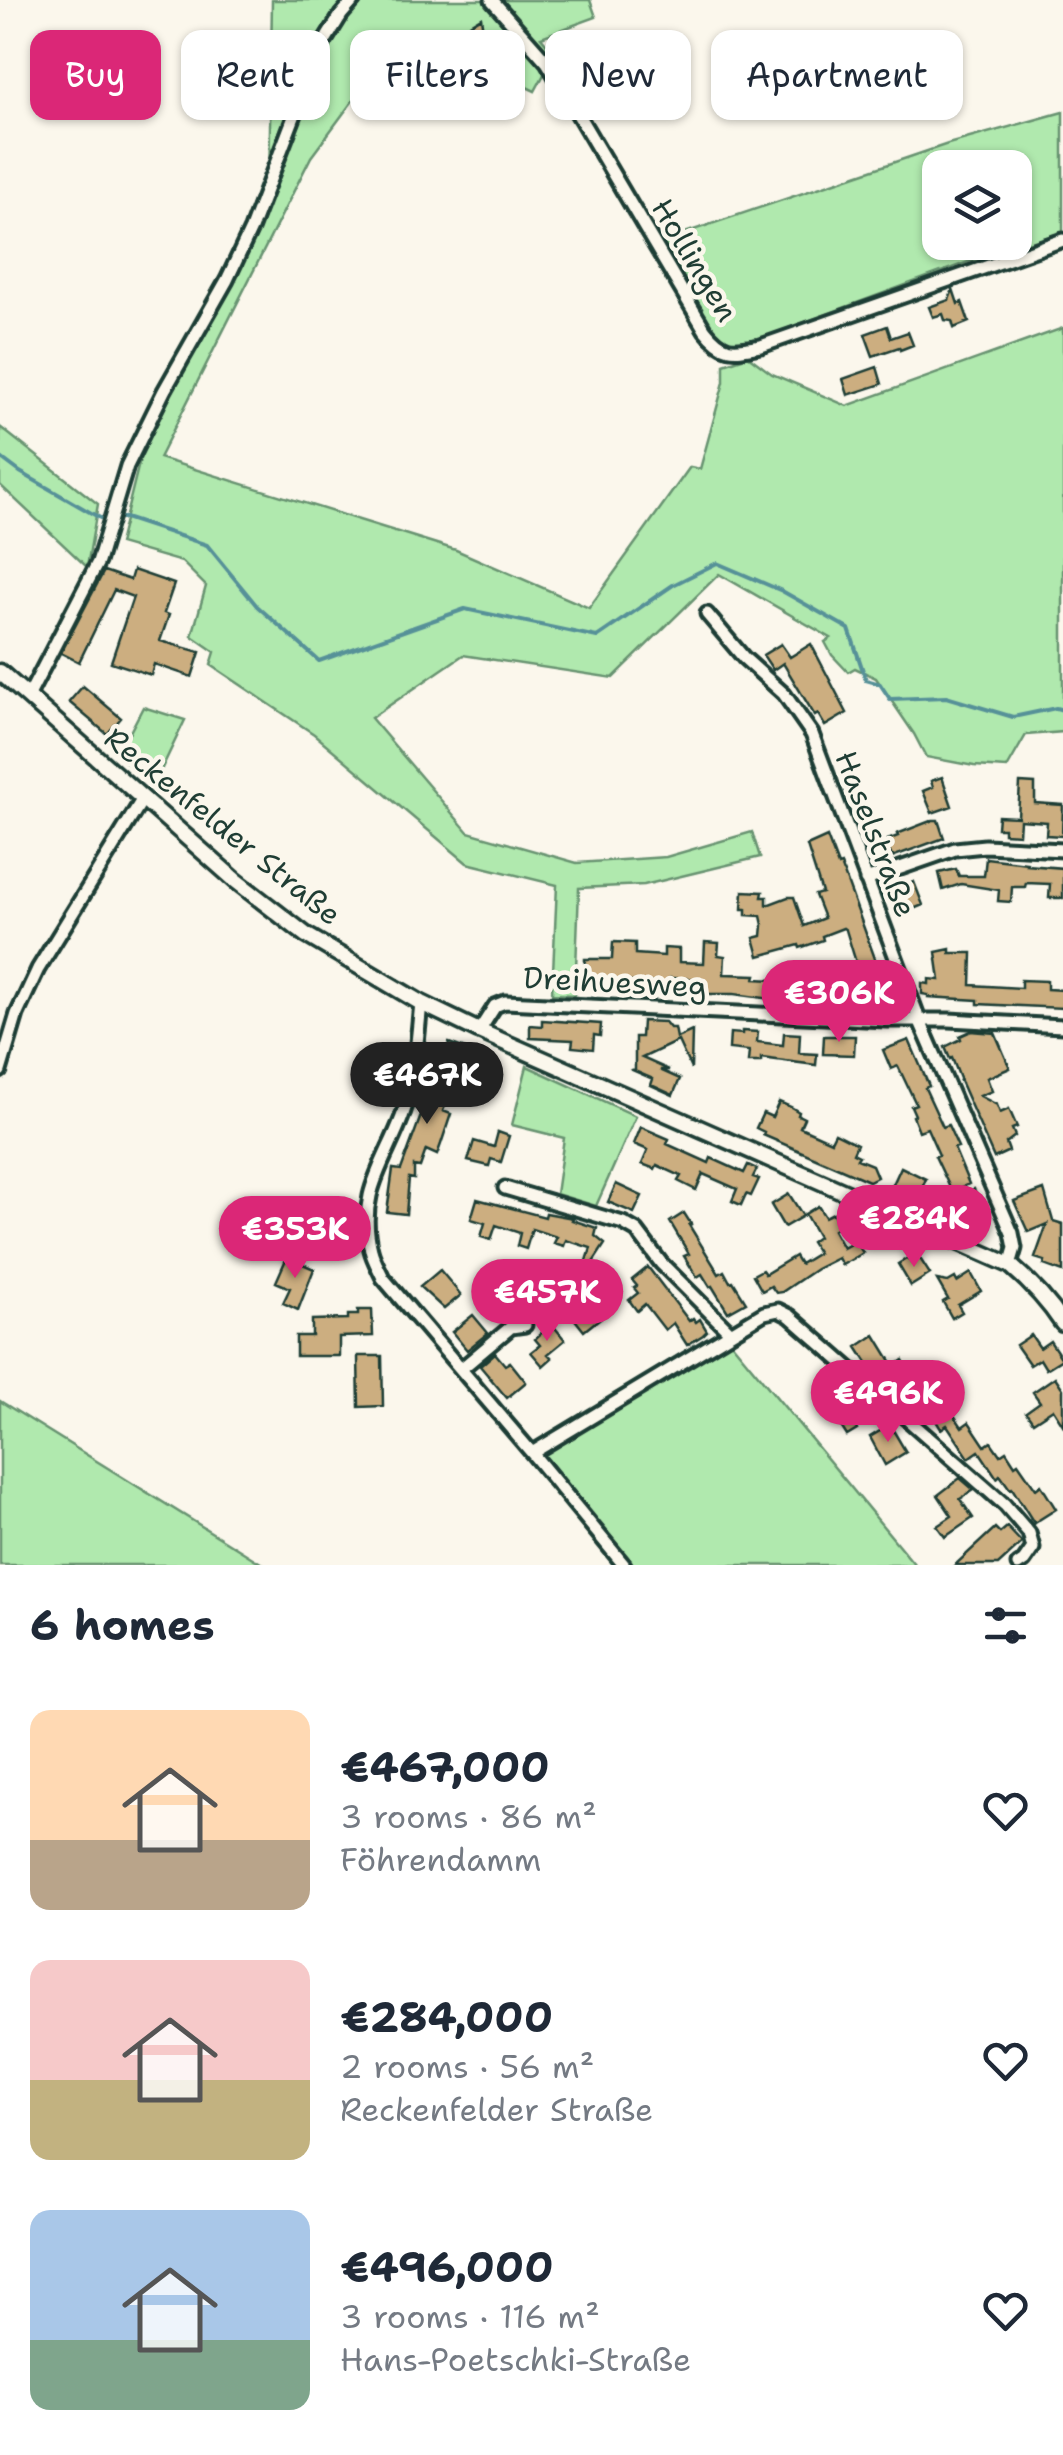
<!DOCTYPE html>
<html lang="en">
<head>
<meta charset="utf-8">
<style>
  :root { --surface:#fff; --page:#f2f2f3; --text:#1f2937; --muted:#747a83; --accent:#db2777 }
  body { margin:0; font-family:"Shantell Sans",sans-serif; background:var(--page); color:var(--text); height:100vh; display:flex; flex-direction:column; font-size:38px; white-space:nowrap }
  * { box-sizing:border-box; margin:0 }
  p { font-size:32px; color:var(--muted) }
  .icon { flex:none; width:55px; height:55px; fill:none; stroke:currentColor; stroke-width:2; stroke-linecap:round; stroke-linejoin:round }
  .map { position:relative; height:1565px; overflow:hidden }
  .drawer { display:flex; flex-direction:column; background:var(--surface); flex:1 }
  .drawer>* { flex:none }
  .top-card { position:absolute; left:30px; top:30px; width:1005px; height:90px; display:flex; gap:20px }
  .controls { position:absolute; left:922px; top:150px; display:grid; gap:20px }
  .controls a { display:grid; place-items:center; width:110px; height:110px; border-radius:20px; background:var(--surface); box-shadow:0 2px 8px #0004; font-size:50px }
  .price { position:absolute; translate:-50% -85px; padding:0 22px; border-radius:35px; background:var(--accent); color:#fff; font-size:32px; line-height:65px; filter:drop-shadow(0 2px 5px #0008) }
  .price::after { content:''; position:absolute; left:50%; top:60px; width:30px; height:22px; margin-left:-15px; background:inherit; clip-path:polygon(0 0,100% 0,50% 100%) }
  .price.selected { background:#222; color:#fff }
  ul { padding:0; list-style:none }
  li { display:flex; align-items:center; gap:30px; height:250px; padding:0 30px }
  li span { display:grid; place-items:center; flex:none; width:280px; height:200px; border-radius:20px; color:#555 }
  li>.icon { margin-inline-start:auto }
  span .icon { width:120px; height:120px; fill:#fffc; stroke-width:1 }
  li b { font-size:42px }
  h2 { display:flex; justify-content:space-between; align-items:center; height:120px; padding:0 30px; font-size:42px }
  .tag { padding:0 35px; border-radius:20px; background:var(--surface); box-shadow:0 2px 8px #0004; font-size:35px; line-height:90px }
  .tag.selected { background:var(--accent); color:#fff }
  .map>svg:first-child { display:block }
  .green { fill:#b0e9ae; stroke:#689371; stroke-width:2.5; fill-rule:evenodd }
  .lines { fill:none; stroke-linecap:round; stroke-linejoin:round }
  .stream { stroke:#579198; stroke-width:4 }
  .building { fill:#ccae80; stroke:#1f3d34; stroke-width:2.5 }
  .minor-casing { stroke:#1f3d34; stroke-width:19 }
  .tertiary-casing { stroke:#1f3d34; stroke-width:21 }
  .minor { stroke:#fbf7ec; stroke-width:11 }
  .tertiary { stroke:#fbf7ec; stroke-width:14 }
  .labels { text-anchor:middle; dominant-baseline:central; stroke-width:9; stroke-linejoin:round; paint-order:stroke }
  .street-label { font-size:30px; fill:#1f3d34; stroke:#fbf7ec }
</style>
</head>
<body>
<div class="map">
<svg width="1063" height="1565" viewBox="0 0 1063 1565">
  <rect width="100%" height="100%" fill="#fbf7ec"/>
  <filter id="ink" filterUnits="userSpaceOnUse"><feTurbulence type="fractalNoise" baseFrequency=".01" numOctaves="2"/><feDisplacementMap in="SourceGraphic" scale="20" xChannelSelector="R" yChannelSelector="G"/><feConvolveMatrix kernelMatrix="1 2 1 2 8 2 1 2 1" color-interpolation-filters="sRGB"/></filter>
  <g filter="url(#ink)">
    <path class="green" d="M272 0H590L596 17 541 37 555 54 535 91 465 58 375 71 311 157 159 458 456 550 589 608 690 467 700 469 724 382V364L748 356 772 374 847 406 1063 328V732L1026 735 1007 768 974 766 926 757 914 734 876 678 855 668 848 672 832 655 825 642 831 638 719 574 613 678 463 655 371 718 468 832 577 863 666 857 752 832 760 857 644 885 579 888 575 995 552 994 557 885 467 863 314 734 211 665 215 652 192 636 206 586 182 562 119 544 141 455 228 284 269 190Z
      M1063 112V232L971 261 759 339C748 341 738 345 727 341 706 333 673 263 661 241L948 144ZM940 168H1015V242H940Z
      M0 427 98 504 87 567 0 485Z
      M143 707 185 720 153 787 118 755Z
      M527 1066 636 1116 596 1206 556 1194 564 1138 512 1125Z
      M731 1342 915 1565H631L540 1455Z
      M0 1401 264 1565H0Z"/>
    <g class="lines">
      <path class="stream" d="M0 457 20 472 100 518H106
        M116 518H125L207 545 257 606 319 661 465 609 597 637 673 585 717 563 782 591 849 629 866 680 880 684 890 699 946 697 1013 717 1056 708 1063 710"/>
    </g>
    <path class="building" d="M481 17 484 37 448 61 442 52 464 37 460 30Z
      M488 63V68L517 63 520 83 469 91 466 66Z
      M413 70 419 108 387 114 381 76Z
      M953 289 958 304 962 302 969 322 954 328 952 321 945 320 943 314 933 317 929 307 949 300Z
      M887 326 891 338 908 332 913 345 900 350 899 347 873 356 865 334Z
      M877 367 882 384 848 395 843 379Z
      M133 570 174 584 164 613 169 615 160 641 200 652 192 677 154 664 151 675 111 662 133 597 114 590 79 662 61 653 104 571 130 580Z
      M781 644 790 657 811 644 847 713 825 726 818 714 815 716 783 663 773 670 763 655Z
      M83 686 121 718 107 734 69 702Z
      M942 777 952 806 932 813 923 791 933 787 931 781Z
      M1020 783 1035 784V803L1063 805 1062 836 1046 835 1047 822 1020 820 1019 834 1004 833V828H997L998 816 1018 817Z
      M933 820H938L944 838 892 857 885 841 898 836 897 834Z
      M827 837 838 866 841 865 889 997 876 1001 875 998 869 1000 863 983 852 987 847 973 858 969 846 930 843 928 822 936 823 940 800 948 799 945 759 956 754 938 762 936 763 925 761 916 746 915V909H742L743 891 763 892 762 897H767V905L788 897H794L804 926 824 918 815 895 822 893 807 846Z
      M986 858 1027 863V865L1063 868V898H1049L1050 884 1026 883 1025 887H1012L1011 902 998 901 999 890 961 884 943 890 939 873 956 869 959 876H984Z
      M914 882 923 905 901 914 894 897 902 895 899 888Z
      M613 942 635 943V954L664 956V948L679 949V962L704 963 705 942 719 943 718 955 725 956 724 974 756 975 755 979 773 980 772 999 734 994H697V979L670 978 669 993 654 992 655 983 606 981V989H593V986H585V959H612Z
      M950 949V953H972L971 985 1021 988V980L1047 981V989L1063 990V1008L978 1004V1000L928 997V995L922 994V983L929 984V979L940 980 936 952Z
      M802 978 835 980 834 999 802 996Z
      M542 1020 601 1024 600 1036 594 1035 593 1049 572 1047 573 1040 530 1038V1025L542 1026Z
      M642 1021 665 1022 670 1028H675L677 1038 692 1031 691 1069 678 1041 642 1058 669 1070H660L680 1079 673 1095 651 1085 653 1079 632 1070 635 1069V1037H641Z
      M742 1031 758 1032 757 1042 783 1045 784 1033 800 1034 799 1053 817 1054 816 1065 761 1058V1062H748L749 1051 729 1049 730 1033 742 1034Z
      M971 1031 995 1033 1010 1068 987 1078 992 1091 980 1096 997 1105 1000 1113 1009 1109 1017 1127 1012 1129 1015 1136 1006 1143 1009 1151 994 1158 960 1081H961L952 1058 950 1059 945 1047 961 1039 960 1036Z
      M824 1036H855L854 1055 823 1054Z
      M909 1040 929 1086 925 1088 943 1127 948 1125 958 1147 954 1148 969 1184 952 1192 935 1156 939 1155 927 1128 919 1131 913 1116 915 1115 911 1106 916 1104 898 1066 891 1069 883 1050Z
      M449 1043 471 1051 466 1064 459 1061 443 1105 445 1106 443 1111 451 1114 441 1144 437 1155 426 1150 420 1167 414 1166V1179L409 1178 406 1214 387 1212 393 1169 401 1170 426 1102 423 1101 435 1069 438 1070Z
      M779 1102 791 1107 799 1112 798 1115 804 1118 800 1127 831 1141 835 1133 857 1144 853 1153 859 1156 857 1159 872 1165 877 1177 869 1181 763 1135 764 1132 756 1128 763 1113 772 1117Z
      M641 1127 669 1139 667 1144 709 1163 711 1158 744 1173 748 1165 757 1169 753 1177 759 1179 751 1196 746 1194 741 1205 732 1201 737 1189 703 1174 696 1190 678 1181 681 1176 657 1165 655 1169 642 1164 648 1150 634 1144Z
      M498 1132 509 1136 501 1162 491 1159 489 1166 468 1161 474 1141 494 1147Z
      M901 1167 926 1179 915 1203 890 1191Z
      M616 1184 642 1196 634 1213 608 1202Z
      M974 1189 988 1219 972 1227 964 1209 969 1206 963 1194Z
      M1044 1190 1053 1221 1063 1224V1272L1044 1265 1045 1261 1035 1258 1047 1224 1028 1232 1014 1201Z
      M789 1194 803 1216 784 1227 771 1205Z
      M477 1199 545 1217 546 1213 573 1218 572 1220 597 1228 595 1236 605 1244 587 1272 584 1271 591 1248 566 1240 564 1246 554 1243 557 1237 532 1229 526 1249 517 1246 520 1233 496 1225 491 1240 481 1237 485 1223 471 1219Z
      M818 1206 825 1217 833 1213 840 1225 833 1230 843 1248 856 1241 863 1253 842 1265 838 1258 816 1269 782 1292 776 1293 771 1286 762 1291 753 1275 762 1270 765 1274 795 1256 800 1264 818 1253 811 1242 818 1237 805 1214Z
      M684 1213 691 1224 689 1225 719 1274 724 1271 730 1282 733 1281 746 1302 728 1312 712 1286 710 1287 702 1274 697 1277 684 1256 689 1254 670 1222Z
      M287 1257 314 1269 298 1310 283 1303 290 1288 276 1282Z
      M919 1257 930 1274 911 1286 898 1264 908 1258 911 1262Z
      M648 1267 689 1321 693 1318 696 1322 700 1319 707 1331 703 1335 687 1345 673 1323 665 1330 645 1304 637 1311 629 1300 638 1293 634 1288 637 1286 632 1280Z
      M440 1270 461 1295 444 1309 420 1287Z
      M971 1273 981 1291 958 1305 962 1312 952 1318 943 1302 948 1299 937 1280 948 1282 955 1278 957 1282Z
      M535 1275 551 1294 554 1291 561 1301 548 1312 537 1299 531 1304 517 1288 531 1276 532 1277Z
      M590 1289 609 1311 584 1331 561 1302 571 1294 576 1300Z
      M358 1310H372L373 1336 339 1337V1356H296V1336H312V1320L348 1319V1315H358Z
      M473 1315 488 1333 467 1350 452 1332Z
      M552 1324 565 1340 548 1354 552 1358 543 1366 531 1352 540 1345 535 1339 538 1336Z
      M875 1335 894 1366 903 1360 921 1390 904 1400 889 1377 880 1383 870 1374 873 1372 857 1347Z
      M1031 1335 1040 1348 1050 1341 1062 1359 1046 1369 1040 1359 1030 1365 1016 1345Z
      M495 1353 505 1365 510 1362 526 1382 507 1398 480 1366Z
      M358 1356H382L383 1406 359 1407Z
      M1055 1377 1063 1389V1425L1053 1409 1033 1422 1026 1412 1040 1402 1033 1392Z
      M839 1379 859 1412 850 1417 857 1430 847 1436 823 1398 832 1392 828 1385Z
      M943 1399 962 1427 969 1422 985 1446 991 1442 1000 1455 1006 1451 1015 1465 1018 1463 1036 1489 1041 1485 1056 1509 1034 1523 1012 1488 1010 1489 1000 1475 997 1478 979 1451 969 1458 947 1425 941 1429 928 1408Z
      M890 1425 906 1452 885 1465 870 1437Z
      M960 1478 974 1490 960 1499 973 1518 945 1537 937 1526 952 1516 938 1495Z
      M1007 1527 1022 1543 998 1565H955L995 1528 1000 1533Z"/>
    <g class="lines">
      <g class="minor-casing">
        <path id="minor" d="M492 0 547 62 705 330C724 354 733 351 761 346L1063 240
          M707 614 744 658 784 694 812 734 919 1019 1012 1233 1015 1248 1010 1265
          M28 697 98 562 127 466 164 391 227 280 251 229 320 49 341 15 354 0
          M866 880 955 849 985 846 1063 850
          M421 1003C417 1041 415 1081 402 1117 384 1164 357 1195 371 1250 373 1259 379 1269 383 1278L532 1453 624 1565
          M479 1031 495 1006 505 1002 887 1020H949L1063 1026
          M0 1071 17 1014 38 969 142 800
          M505 1188 623 1223 637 1231 661 1263 730 1332
          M461 1369 511 1327 525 1325
          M532 1453 764 1313 778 1310 790 1316 1005 1505 1029 1533 1033 1548 1024 1561 1018 1565"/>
      </g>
      <g class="tertiary-casing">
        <path id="tertiary" d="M0 672 235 880 306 935 421 1003 479 1031 1010 1265C1031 1283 1048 1301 1063 1324"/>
      </g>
      <use href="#minor" class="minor"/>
      <use href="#tertiary" class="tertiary"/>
    </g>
  </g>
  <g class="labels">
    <g class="street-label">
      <text transform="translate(695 260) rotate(59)">Hollingen</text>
      <text transform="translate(223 826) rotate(39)">Reckenfelder Straße</text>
      <text transform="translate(876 834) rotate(69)">Haselstraße</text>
      <text transform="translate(615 982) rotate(3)">Dreihuesweg</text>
    </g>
  </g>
</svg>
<div class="controls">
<a><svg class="icon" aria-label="layers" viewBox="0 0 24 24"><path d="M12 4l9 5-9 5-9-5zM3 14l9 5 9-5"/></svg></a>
</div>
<b class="price" style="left:839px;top:1045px">€306K</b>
<b class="price selected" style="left:427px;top:1127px">€467K</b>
<b class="price" style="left:914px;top:1270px">€284K</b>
<b class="price" style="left:295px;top:1281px">€353K</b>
<b class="price" style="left:547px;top:1344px">€457K</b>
<b class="price" style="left:888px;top:1445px">€496K</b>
<div class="top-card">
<a class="tag selected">Buy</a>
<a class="tag">Rent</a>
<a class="tag">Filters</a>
<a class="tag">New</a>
<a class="tag">Apartment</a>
</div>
</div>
<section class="drawer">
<h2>6 homes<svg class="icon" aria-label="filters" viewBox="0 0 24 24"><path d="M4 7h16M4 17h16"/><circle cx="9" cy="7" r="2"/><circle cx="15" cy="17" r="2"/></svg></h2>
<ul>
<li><span style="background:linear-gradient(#ffd9b3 65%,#b9a48a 0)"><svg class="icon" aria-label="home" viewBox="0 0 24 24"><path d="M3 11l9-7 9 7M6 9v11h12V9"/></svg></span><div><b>€467,000</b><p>3 rooms · 86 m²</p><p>Föhrendamm</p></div><svg class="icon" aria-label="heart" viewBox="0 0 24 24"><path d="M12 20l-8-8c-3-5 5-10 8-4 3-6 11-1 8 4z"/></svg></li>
<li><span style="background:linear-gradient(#f6c9c9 60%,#c2b280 0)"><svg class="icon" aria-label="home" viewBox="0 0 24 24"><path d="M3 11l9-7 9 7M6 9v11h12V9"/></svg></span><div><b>€284,000</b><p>2 rooms · 56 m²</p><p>Reckenfelder Straße</p></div><svg class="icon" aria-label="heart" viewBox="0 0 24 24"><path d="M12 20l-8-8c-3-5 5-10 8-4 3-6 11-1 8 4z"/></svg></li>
<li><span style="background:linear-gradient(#a9c7e8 65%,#7fa58c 0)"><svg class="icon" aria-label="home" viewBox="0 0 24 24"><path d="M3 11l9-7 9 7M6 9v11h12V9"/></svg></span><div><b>€496,000</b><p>3 rooms · 116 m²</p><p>Hans-Poetschki-Straße</p></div><svg class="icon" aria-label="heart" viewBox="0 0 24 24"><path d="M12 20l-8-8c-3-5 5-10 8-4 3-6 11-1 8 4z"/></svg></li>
</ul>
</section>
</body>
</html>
